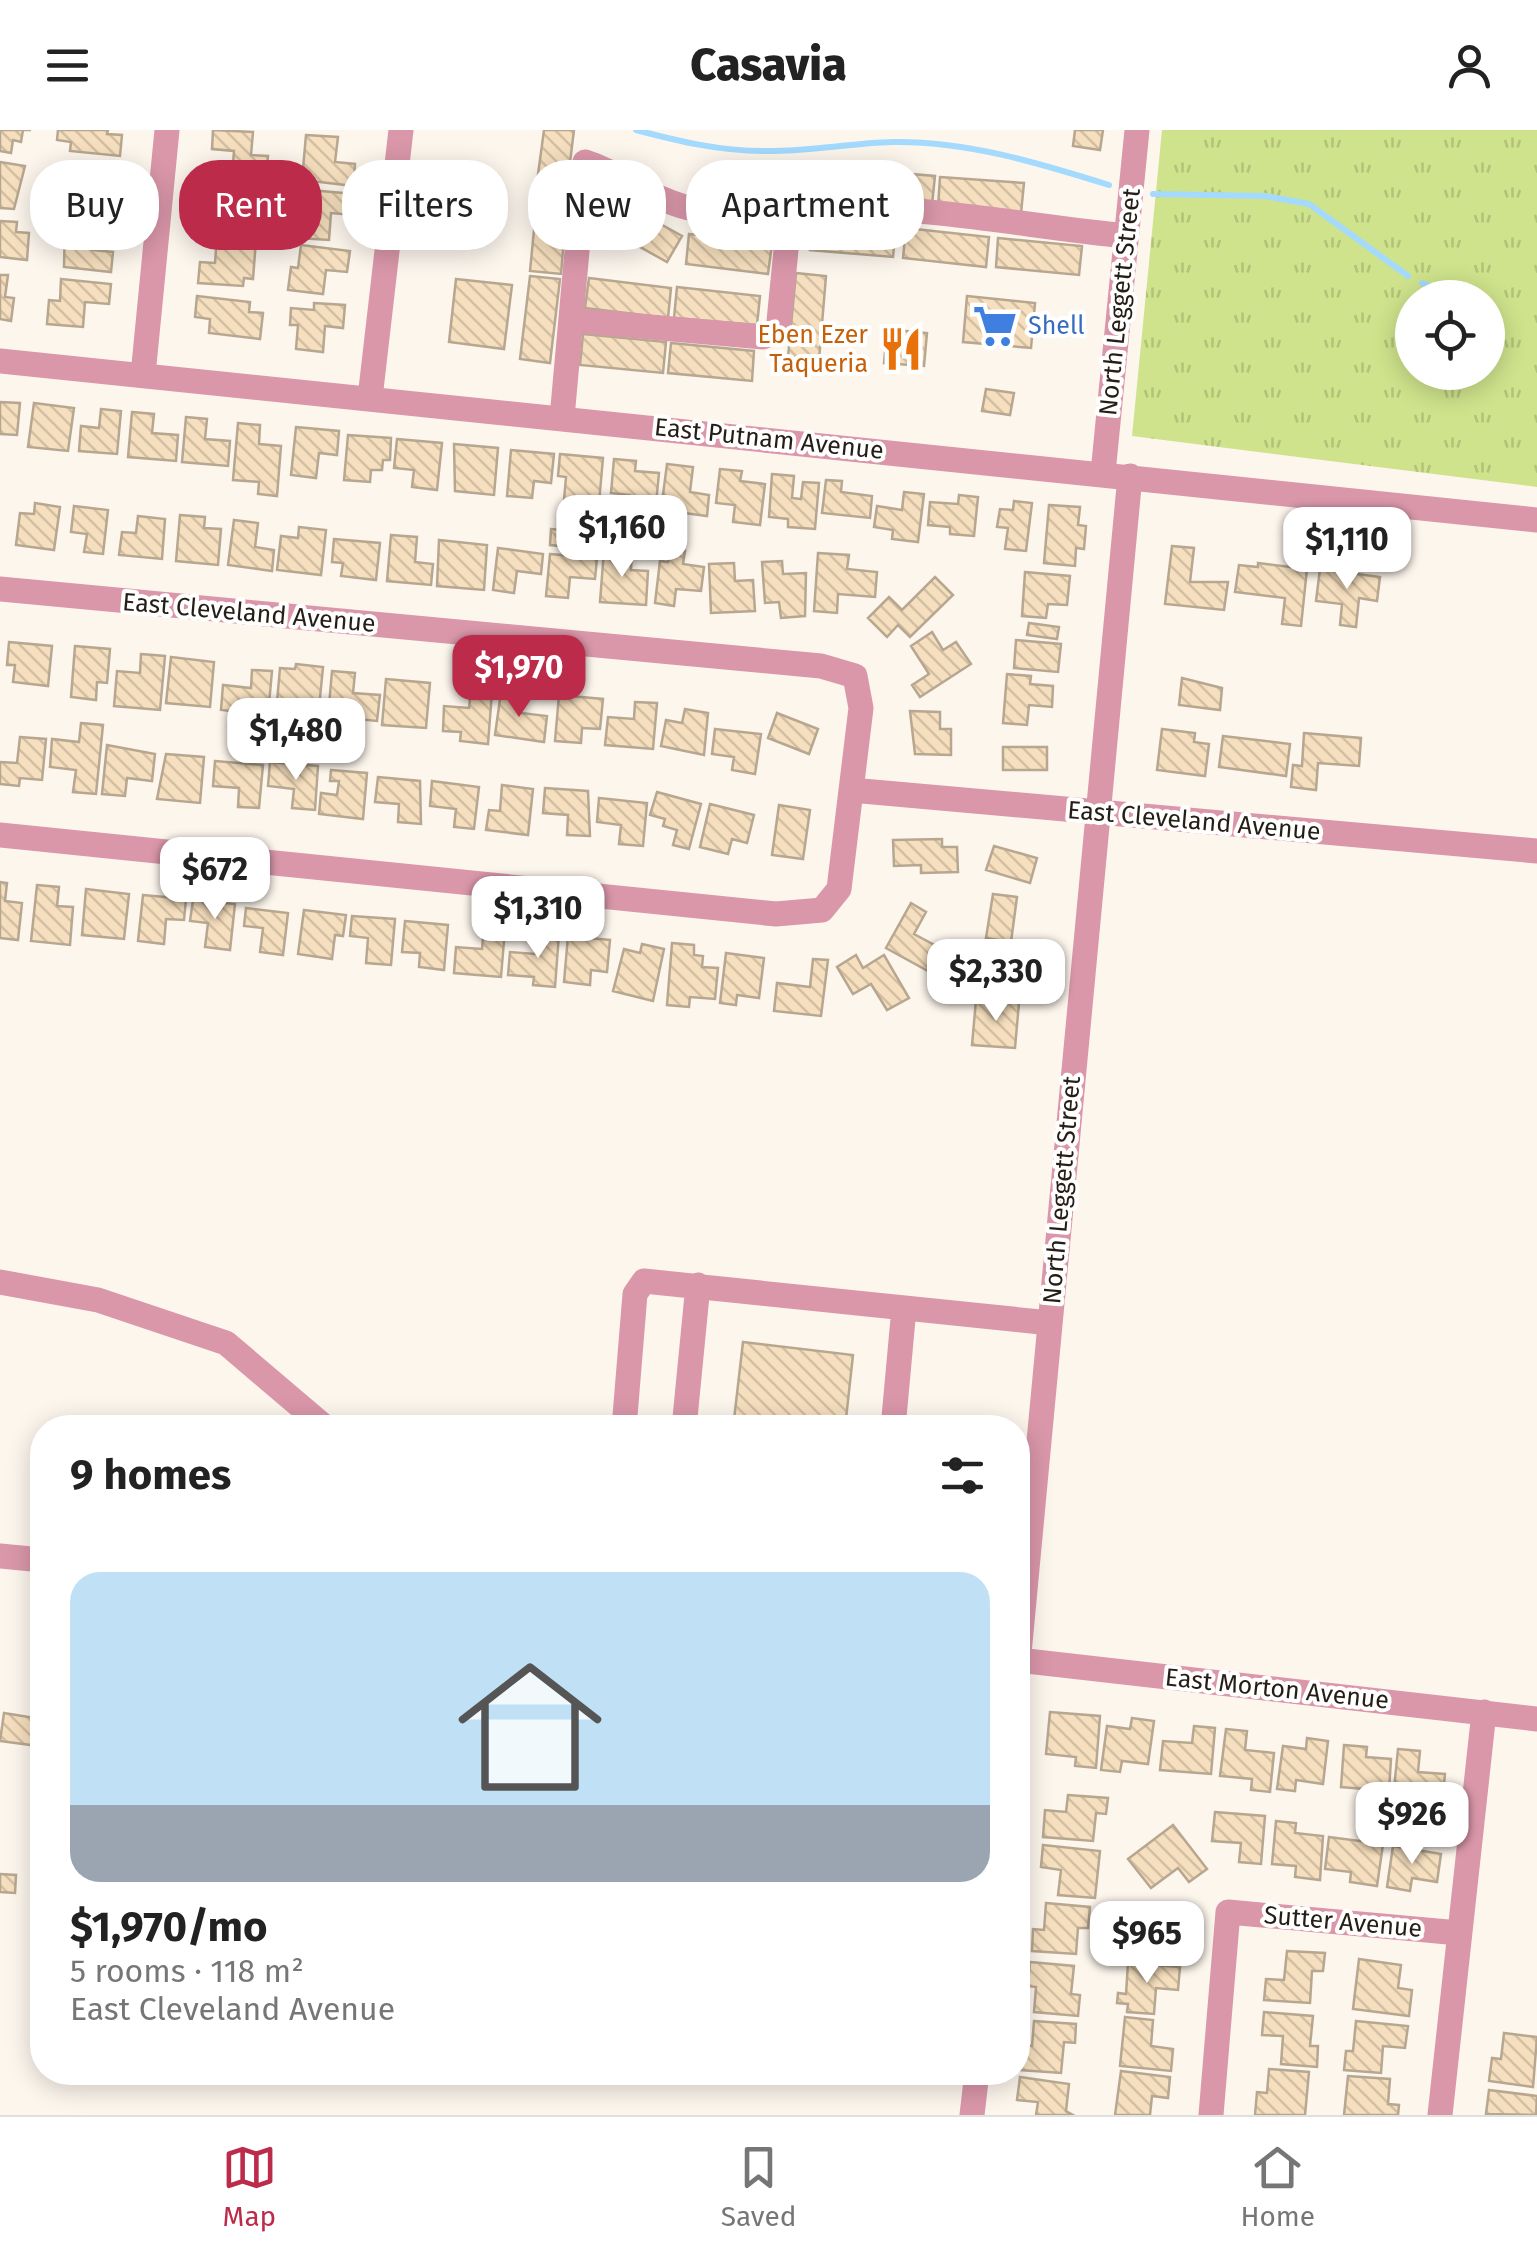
<!DOCTYPE html>
<html lang="en">
<head>
<meta charset="utf-8">
<style>
  :root { --surface:#fff; --page:#f2f2f2; --text:#222; --muted:#767676; --line:#e0e0e0; --accent:#bc2b4a }
  body { margin:0; font-family:"Fira Sans",sans-serif; background:var(--page); color:var(--text); height:100vh; display:flex; flex-direction:column; font-size:38px; white-space:nowrap }
  * { box-sizing:border-box; margin:0 }
  p { font-size:32px; color:var(--muted) }
  .icon { flex:none; width:55px; height:55px; fill:none; stroke:currentColor; stroke-width:2; stroke-linecap:round; stroke-linejoin:round }
  .map { position:relative; flex:1; overflow:hidden }
  .panel { position:absolute; left:30px; top:1285px; width:1000px; height:670px; display:flex; flex-direction:column; background:var(--surface); border-radius:40px; box-shadow:0 5px 25px #0003 }
  .panel>* { flex:none }
  .guide { position:absolute; left:30px; top:30px; width:1000px; height:90px; display:flex; gap:20px }
  .fabs { position:absolute; left:1395px; top:150px; display:grid; gap:20px }
  .fabs a { display:grid; place-items:center; width:110px; height:110px; border-radius:50%; background:var(--surface); box-shadow:0 5px 25px #0003; font-size:50px }
  .price { position:absolute; translate:-50% -85px; padding:0 22px; border-radius:20px; background:#fff; color:#222; font-size:32px; line-height:65px; filter:drop-shadow(0 2px 5px #0008) }
  .price::after { content:''; position:absolute; left:50%; top:60px; width:30px; height:22px; margin-left:-15px; background:inherit; clip-path:polygon(0 0,100% 0,50% 100%) }
  .price.active { background:var(--accent); color:#fff }
  ul { padding:0; list-style:none }
  li { display:grid; align-content:center; gap:20px; height:530px; padding:0 40px }
  li span { display:grid; place-items:center; height:310px; border-radius:30px; color:#555 }
  li>.icon { margin-inline-start:auto }
  span .icon { width:180px; height:180px; fill:#fffc; stroke-width:1 }
  li b { font-size:42px }
  h2 { display:flex; justify-content:space-between; align-items:center; height:120px; padding:0 40px; font-size:42px }
  .chip { padding:0 35px; border-radius:40px; background:var(--surface); box-shadow:0 5px 25px #0003; font-size:35px; line-height:90px }
  .chip.active { background:var(--accent); color:#fff }
  header { display:flex; justify-content:space-between; align-items:center; height:130px; padding:0 40px; background:var(--surface); font-size:45px; font-weight:800 }
  .dock { display:flex; justify-content:space-around; align-items:center; height:140px; border-top:2px solid var(--line); background:var(--surface); font-size:28px; color:var(--muted) }
  .dock a { display:grid; justify-items:center; gap:5px }
  .dock .active { color:var(--accent) }
  .map>svg:first-child { display:block }
  .grass { fill:url(#grass-tufts); fill-rule:evenodd }
  .lines { fill:none; stroke-linecap:round; stroke-linejoin:round }
  .stream { stroke:#a3dafe; stroke-width:6 }
  .building { fill:url(#building-back-hatch); stroke:#b7a790; stroke-width:2.5 }
  .minor { stroke:#da97aa; stroke-width:25 }
  .labels { text-anchor:middle; dominant-baseline:central; stroke-width:8; stroke-linejoin:round; paint-order:stroke }
  .street-label { font-size:25px; fill:#251e16; stroke:#fff }
  .shop-label { font-size:25px; fill:#366cbe; stroke:#fff; text-anchor:start }
  .food-label { font-size:25px; fill:#c56008; stroke:#fff; text-anchor:end }
</style>
</head>
<body>
<header><svg class="icon" aria-label="menu" viewBox="0 0 24 24"><path d="M4 6h16M4 12h16M4 18h16"/></svg>Casavia<svg class="icon" aria-label="person" viewBox="0 0 24 24"><circle cx="12" cy="8" r="4"/><path d="M4 21q1-7 8-7t8 7"/></svg></header>
<div class="map">
<svg width="1537" height="1985" viewBox="0 0 1537 1985">
  <defs>
    <pattern id="grass-tufts" width="24" height="20" patternUnits="userSpaceOnUse" patternTransform="scale(2.5)"><rect width="24" height="20" fill="#cfe38c"/><path d="M3 7l-1-3M5 7V3M7 7l1-3M15 17l-1-3M17 17v-4M19 17l1-3" fill="none" stroke="#b2c278"/></pattern>
    <pattern id="building-back-hatch" width="6" height="6" patternUnits="userSpaceOnUse" patternTransform="scale(2.5)"><rect width="6" height="6" fill="#f6dfbe"/><path d="M-1 5l2 2M0 0l6 6M5-1l2 2" fill="none" stroke="#d3bfa3"/></pattern>
  </defs>
  <rect width="100%" height="100%" fill="#fdf6ed"/>
  <path class="grass" d="M1162 0H1537V357L1132 306ZM1412 168H1488V242H1412Z"/>
  <g class="lines">
    <path class="stream" d="M636 0C678 11 719 21 763 21 807 22 850 13 893 12 967 11 1039 33 1109 55
      M1153 64 1265 66 1309 74 1408 146
      M1422 153 1456 168"/>
  </g>
  <path class="building" d="M0 0H31H23L21 12 13 10 11 23 0 21Z
    M58 0H108L107 4 122 5 120 26 70 21 71 12 57 10Z
    M213 0 253 2 251 25 268 26 266 49 232 46 234 21 212 19Z
    M544 0H574L567 56 537 52Z
    M1075 0H1103L1100 20 1073 16Z
    M306 5 338 7 335 32 355 34 354 56 302 50Z
    M0 32 25 36 14 79 0 78Z
    M97 39 121 40 119 70 101 69 100 87 71 85 73 63H65L66 45 96 47Z
    M851 39 935 46 932 75 849 68Z
    M940 47 1024 53 1021 83 938 77Z
    M231 52 262 55 259 100 204 96 206 74 229 76Z
    M538 59 568 61 561 144 530 141Z
    M310 60 354 64 352 85 331 83 329 110 298 108 300 81 308 82Z
    M608 65 682 106 667 132 593 91Z
    M65 90 95 93 92 120 113 122 111 142 64 137Z
    M813 90 896 97 893 127 810 120Z
    M0 91 17 92 16 102 29 103 27 130 0 127Z
    M906 98 989 107 986 137 903 128Z
    M689 104 772 114 768 144 686 134Z
    M217 106 256 110 253 149 244 148 243 156 198 153 200 132 215 133Z
    M998 108 1082 116 1079 145 996 137Z
    M301 115 350 121 347 142 326 140 323 164 288 160 291 137 298 138Z
    M796 143 826 146 819 230 788 227Z
    M0 145H8L5 167 14 168 11 191 0 189Z
    M530 146 560 149 550 233 520 229Z
    M589 148 671 158 668 188 585 178Z
    M61 149 111 154 109 174 85 172 83 197 47 194 49 170 60 171Z
    M456 149 512 155 504 219 449 212Z
    M677 157 760 166 757 195 674 188Z
    M197 166 250 172 249 182 263 183 260 209 209 203 210 189 195 187Z
    M967 166 1035 173 1031 218 963 212Z
    M314 173 345 175 343 198 325 196 323 222 296 219 298 195H290L291 178 314 180Z
    M887 199 927 203 924 236 884 233Z
    M583 204 666 212 663 243 580 235Z
    M671 213 754 221 752 251 668 243Z
    M986 259 1014 263 1010 285 982 281Z
    M0 272 20 273 17 305 0 304Z
    M34 273 74 278 68 321 28 317Z
    M101 279 121 281 117 324 79 321 81 296 99 298Z
    M132 282 154 284 152 303 178 305 176 331 128 327Z
    M186 287 207 289 205 309 230 311 228 336 182 332Z
    M238 293 260 295 259 314 281 316 277 366 258 364 259 352 233 350Z
    M296 297 339 301 337 325 319 323 316 348 291 345Z
    M348 305 391 308 390 330H383L382 340H371L370 352 344 350Z
    M397 309 442 313 437 360 412 357 414 340 394 338Z
    M454 314 498 318 494 365 455 361Z
    M511 320 554 324 551 353 534 351 532 368 507 366Z
    M560 324 603 328 599 373 564 370 566 347 558 346Z
    M614 329 636 331 635 341 659 343 655 384 628 382 630 365 611 363Z
    M667 334 693 337 690 362 709 365 707 386 661 380Z
    M720 339 742 341 740 351 765 354 760 395 733 392 735 375 716 373Z
    M772 344 794 346 792 368 801 369 803 352 819 353 815 399 788 397V389L769 387Z
    M826 350 842 351 841 362 872 366 870 388 822 383Z
    M904 362 924 364 918 412 892 409 893 400 874 397 877 376 902 380Z
    M959 365 978 367 974 406 950 404V397L928 395 930 372 958 374Z
    M1014 371 1032 373 1026 421 1005 419 1008 398 997 397 1000 379 1013 380Z
    M35 373 60 377 54 420 16 415 20 383 34 384Z
    M1049 375 1080 377 1078 395 1086 396 1084 419 1076 418 1075 436 1044 433Z
    M74 376 108 380 103 424 84 422 87 404 71 402Z
    M180 385 205 387 204 398 221 399 218 435 176 431Z
    M138 386 165 389 162 429 119 425 122 402 136 403Z
    M234 390 258 393 255 417 274 420 272 441 228 435Z
    M299 397 326 400 321 445 277 440 281 406 298 408Z
    M551 399 584 402 582 418 550 415Z
    M391 405 417 407 415 432 433 434 431 455 387 451Z
    M334 409 380 413 376 450 341 446 343 433 332 432Z
    M439 410 487 415 484 460 437 456Z
    M1172 416 1194 418 1190 452H1228L1224 480 1165 474Z
    M498 418 543 424 541 444 517 441 514 463 493 460Z
    M604 420 632 422 631 440 648 441 646 475 600 472Z
    M670 420 685 421 683 434 704 437 701 461 676 459 674 476 655 473 660 431 668 432Z
    M818 423 849 425 847 439 877 442 875 467 838 464 837 483 814 481Z
    M550 424 597 428 595 449 570 447 568 468 546 466Z
    M782 431 783 444 806 443 805 486 781 488 779 472 765 473 762 432Z
    M734 433 735 451 753 450 755 481 711 483 709 434Z
    M1258 433 1307 439 1301 496 1282 494 1285 468 1235 462 1239 435 1258 437Z
    M1320 439 1380 447 1377 471 1359 468 1356 497 1340 495 1342 474 1316 471Z
    M1025 442 1070 446 1067 475 1048 474 1046 488 1022 486Z
    M935 447 953 465 910 507 898 495 887 507 868 488 889 467 902 480Z
    M1029 493 1059 497 1057 509 1027 505Z
    M932 502 943 520 956 512 971 534 920 567 912 555 929 544 911 516Z
    M1016 510 1061 514 1058 542 1014 538Z
    M9 512 52 516 48 556 13 552 15 535H7Z
    M75 516 110 519 107 553 97 552 96 570 71 567Z
    M141 524 165 526 160 580 114 576 117 541 140 543Z
    M171 527 214 532 210 577 166 573Z
    M296 534 323 537 318 588 276 583 280 538 295 539Z
    M252 540 272 541 268 585 221 580 223 555 251 558Z
    M332 541 355 543 353 563 380 565 377 591 357 589 354 612 326 610Z
    M1007 544 1031 546 1030 554 1053 556 1052 577 1029 575 1027 595 1003 593Z
    M1182 548 1222 558 1220 580 1179 575Z
    M386 549 430 553 426 598 382 595Z
    M471 561 492 562 488 614 460 611 461 602 443 601 444 576 469 578Z
    M501 562 523 565 521 583 547 586 544 612 495 605Z
    M559 565 603 569 600 599 582 598 581 613 555 611Z
    M635 572 657 573 653 619 605 615 608 587 634 589Z
    M685 579 708 583 704 625 661 616 666 590 682 593Z
    M910 581 940 582V599H951V625L915 624Z
    M777 583 818 599 809 624 768 608Z
    M81 593 103 595 96 664 73 662 76 640 50 637 52 609 79 612Z
    M715 599 761 604 755 644 732 640 734 627 712 624Z
    M1162 599 1195 603 1194 612 1209 614 1205 646 1157 640Z
    M1304 603 1361 608 1359 636 1318 633 1316 660 1291 657 1293 635 1302 636Z
    M1223 606 1290 614 1286 646 1219 637Z
    M20 607 46 609 42 650 20 648 19 656 0 654V632L17 633Z
    M107 615 155 624 152 651 127 648 125 666 102 664Z
    M1003 617H1047V640H1003Z
    M166 624 204 627 200 673 157 669Z
    M215 631 263 635 259 678 238 677 239 658 213 656Z
    M270 632 318 636 315 680 292 678 294 659 268 656Z
    M331 640 367 643 363 689 319 684 321 663 337 665 339 651H330Z
    M378 647 420 651 421 694 398 692 399 674 375 672Z
    M432 651 479 657 474 699 454 697 456 679 430 676Z
    M502 655 533 659 528 705 486 700 489 680 500 681Z
    M545 658 588 661 590 706 567 705 568 685 543 683Z
    M657 662 701 674 689 719 673 715 677 700 663 696 665 689 650 685Z
    M599 668 647 673 643 716 619 714 621 695 597 692Z
    M710 674 754 685 747 713 732 709 728 724 700 717Z
    M779 675 810 680 803 729 772 725Z
    M942 709V717H957L958 742 921 743V735L894 736 893 710Z
    M994 716 1037 728 1030 753 986 740Z
    M0 752 7 753 5 771 22 773 18 810 0 808Z
    M37 755 59 757 57 776 73 777 70 815 31 811Z
    M86 759 129 764 124 809 82 805Z
    M993 764 1017 767 1011 812 986 808Z
    M143 765 186 769 184 790 166 789 164 814 138 811Z
    M193 770 235 774 230 820 205 817 208 793 190 791Z
    M911 773 926 782 914 804 940 818 928 841 886 818Z
    M246 778 288 783 283 825 260 822 263 798 244 796Z
    M304 780 346 785 343 806 335 805 332 829 298 824Z
    M352 786 395 789 391 835 366 833 368 808 350 806Z
    M405 791 448 795 444 840 419 837 420 823 402 822Z
    M484 797 505 799 501 847 454 843 456 817 482 819Z
    M537 802 559 804 555 857 533 855 534 847 508 845 510 822 535 824Z
    M568 806 610 810 607 842 591 840 590 855 564 852Z
    M672 813 694 815V825L703 826 702 837 718 838 715 869 690 867 689 877 667 875Z
    M642 814 664 819 653 871 613 861 624 819 640 823Z
    M1008 817 1029 819 1025 865 983 861 986 833 1007 835Z
    M726 823 764 828 759 868 737 865 736 875 720 873Z
    M856 825 863 838 884 825 909 868 887 880 871 854 853 864 837 837Z
    M813 829 828 830 821 886 774 881 777 853 810 857Z
    M976 870 1019 873 1015 918 972 915Z
    M743 1212 853 1225 845 1298H733Z
    M1050 1582 1100 1586 1096 1638 1075 1636 1076 1627 1046 1624Z
    M4 1583 35 1588 31 1615 0 1611Z
    M1132 1588 1154 1591 1148 1634 1122 1631 1120 1642 1101 1640 1107 1596 1130 1599Z
    M1194 1596 1215 1598 1211 1644 1160 1640 1163 1611 1192 1613Z
    M1226 1599 1247 1601 1245 1620 1274 1623 1270 1662 1251 1660 1252 1649 1220 1646Z
    M1307 1608 1328 1611 1323 1654 1296 1650 1295 1661 1277 1659 1283 1616 1306 1619Z
    M1344 1615 1367 1617 1366 1627 1391 1629 1389 1661 1341 1657Z
    M1398 1619 1420 1621 1418 1642 1445 1644 1441 1683 1421 1682 1422 1672 1393 1669Z
    M1068 1665 1108 1668 1106 1684 1096 1683 1093 1711 1043 1707 1045 1680 1066 1682Z
    M1215 1682 1265 1686 1261 1734 1239 1732 1241 1713 1212 1711Z
    M1276 1691 1296 1693 1295 1703 1323 1706 1320 1750 1295 1747 1296 1736 1272 1734Z
    M1173 1695 1207 1739 1189 1752 1178 1738 1151 1758 1128 1729Z
    M1329 1707 1383 1714 1377 1756 1350 1752 1351 1742 1325 1739Z
    M1043 1715 1100 1721 1095 1768 1058 1765 1061 1740 1041 1737Z
    M1393 1716 1441 1724 1437 1752 1412 1748 1410 1761 1387 1757Z
    M0 1744 16 1745 15 1763 0 1762Z
    M1046 1773 1090 1777 1088 1798H1078L1076 1824 1032 1821 1033 1799 1044 1800Z
    M1134 1779 1161 1783 1158 1810 1180 1812 1178 1833 1128 1827Z
    M1287 1821 1325 1823 1323 1841H1312L1310 1873 1264 1870 1266 1849 1284 1850Z
    M1359 1829 1401 1835 1398 1858 1412 1860 1409 1886 1353 1879Z
    M1030 1832 1074 1836 1071 1864 1080 1865 1078 1886 1034 1882 1036 1857 1028 1856Z
    M1128 1833 1180 1837 1178 1860 1156 1858 1154 1884 1127 1882 1128 1874 1117 1873 1118 1863 1126 1864Z
    M1264 1882 1313 1886 1310 1916H1318L1317 1937 1281 1934 1283 1906 1262 1905Z
    M1125 1887 1153 1890 1151 1916 1173 1919 1171 1941 1120 1936Z
    M1034 1891 1076 1894 1075 1913 1064 1912 1061 1943 1020 1940 1022 1915 1032 1916Z
    M1356 1891 1408 1896 1405 1918 1383 1916 1381 1943 1344 1940 1346 1921H1353Z
    M1504 1903 1537 1907 1533 1957 1489 1951 1492 1928 1501 1929Z
    M1269 1939 1309 1942 1305 1985H1255L1257 1962 1267 1963Z
    M1121 1941 1170 1947 1168 1968 1152 1966 1150 1985H1115Z
    M1348 1946 1390 1949 1388 1974 1399 1975 1398 1985H1344Z
    M1020 1947 1069 1954 1066 1981 1073 1985H1036L1038 1972 1017 1970Z
    M1489 1960 1537 1966 1536 1985 1486 1984Z"/>
  <g class="lines">
    <path class="minor" d="M571 190 763 207 778 201 790 80
      M0 231 1537 390
      M143 245 167 0
      M370 268 401 0
      M562 288 585 32C625 45 656 73 698 80 749 90 800 76 851 77 942 79 1036 97 1126 106
      M1103 343 1137 0
      M0 459 821 536 855 546 861 578 839 759 822 780 776 784 0 705
      M851 660 1537 721
      M0 1152 98 1170 226 1213 326 1298
      M624 1298 635 1164 644 1151 1050 1193
      M684 1298 698 1155
      M893 1298 904 1178
      M0 1426 42 1430
      M1018 1530 1537 1589
      M1018 1534 1130 346
      M972 1985 977 1942
      M1211 1985 1228 1782 1459 1803
      M1440 1985 1484 1582"/>
  </g>
  <defs>
    <g id="supermarket-bare" transform="scale(3.45)"><path d="M-6-5.5h2.5l.6 2H6L4.5 2H-2.5L-4.4-4H-6ZM-1.5 3.2a1.3 1.3 0 1 0 .1 0ZM3 3.2a1.3 1.3 0 1 0 .1 0Z" fill="#3f7fe0" stroke="#fff" stroke-width="2.5" paint-order="stroke"/></g>
    <g id="restaurant-bare" transform="scale(3.45)"><path d="M-5-6h1v4h1v-4h1v4h1v-4h1v5L-1.5 .5V6h-2V.5L-5-1ZM5-6V6H3V1.5H1.5Q1.5-4 5-6Z" fill="#e8710a" stroke="#fff" stroke-width="2.5" paint-order="stroke"/></g>
  </defs>
  <g fill-rule="evenodd">
    <use href="#supermarket-bare" x="995" y="196"/>
    <use href="#restaurant-bare" x="901" y="219"/>
  </g>
  <g class="labels">
    <g class="street-label">
      <text transform="translate(1120 172) rotate(-84)">North Leggett Street</text>
      <text transform="translate(769 309) rotate(6)">East Putnam Avenue</text>
      <text transform="translate(249 483) rotate(5)">East Cleveland Avenue</text>
      <text transform="translate(1194 691) rotate(5)">East Cleveland Avenue</text>
      <text transform="translate(1062 1060) rotate(-85)">North Leggett Street</text>
      <text transform="translate(1277 1559) rotate(6)">East Morton Avenue</text>
      <text transform="translate(1343 1792) rotate(5)">Sutter Avenue</text>
    </g>
    <g class="shop-label">
      <text x="1028" y="196">Shell</text>
    </g>
    <g class="food-label">
      <text x="868" y="205">Eben Ezer<tspan x="868" dy="29">Taqueria</tspan></text>
    </g>
  </g>
</svg>
<div class="fabs">
<a><svg class="icon" aria-label="locate" viewBox="0 0 24 24"><circle cx="12" cy="12" r="6"/><path d="M12 2v4M12 18v4M2 12h4M18 12h4"/></svg></a>
</div>
<b class="price" style="left:622px;top:450px">$1,160</b>
<b class="price" style="left:1347px;top:462px">$1,110</b>
<b class="price active" style="left:519px;top:590px">$1,970</b>
<b class="price" style="left:296px;top:653px">$1,480</b>
<b class="price" style="left:215px;top:792px">$672</b>
<b class="price" style="left:538px;top:831px">$1,310</b>
<b class="price" style="left:996px;top:894px">$2,330</b>
<b class="price" style="left:1412px;top:1737px">$926</b>
<b class="price" style="left:1147px;top:1856px">$965</b>
<div class="guide">
<a class="chip">Buy</a>
<a class="chip active">Rent</a>
<a class="chip">Filters</a>
<a class="chip">New</a>
<a class="chip">Apartment</a>
</div>
<section class="panel">
<h2>9 homes<svg class="icon" aria-label="filters" viewBox="0 0 24 24"><path d="M4 7h16M4 17h16"/><circle cx="9" cy="7" r="2"/><circle cx="15" cy="17" r="2"/></svg></h2>
<ul>
<li><span style="background:linear-gradient(#bfe0f5 75%,#9aa5b1 0)"><svg class="icon" aria-label="home" viewBox="0 0 24 24"><path d="M3 11l9-7 9 7M6 9v11h12V9"/></svg></span><div><b>$1,970/mo</b><p>5 rooms · 118 m²</p><p>East Cleveland Avenue</p></div></li>
</ul>
</section>
</div>
<nav class="dock">
<a class="active"><svg class="icon" aria-label="map" viewBox="0 0 24 24"><path d="M3 6l6-2 6 2 6-2v14l-6 2-6-2-6 2zM9 4v14M15 6v14"/></svg>Map</a>
<a><svg class="icon" aria-label="saved" viewBox="0 0 24 24"><path d="M7 4h10v16l-5-4-5 4z"/></svg>Saved</a>
<a><svg class="icon" aria-label="home" viewBox="0 0 24 24"><path d="M3 11l9-7 9 7M6 9v11h12V9"/></svg>Home</a>
</nav>
</body>
</html>
